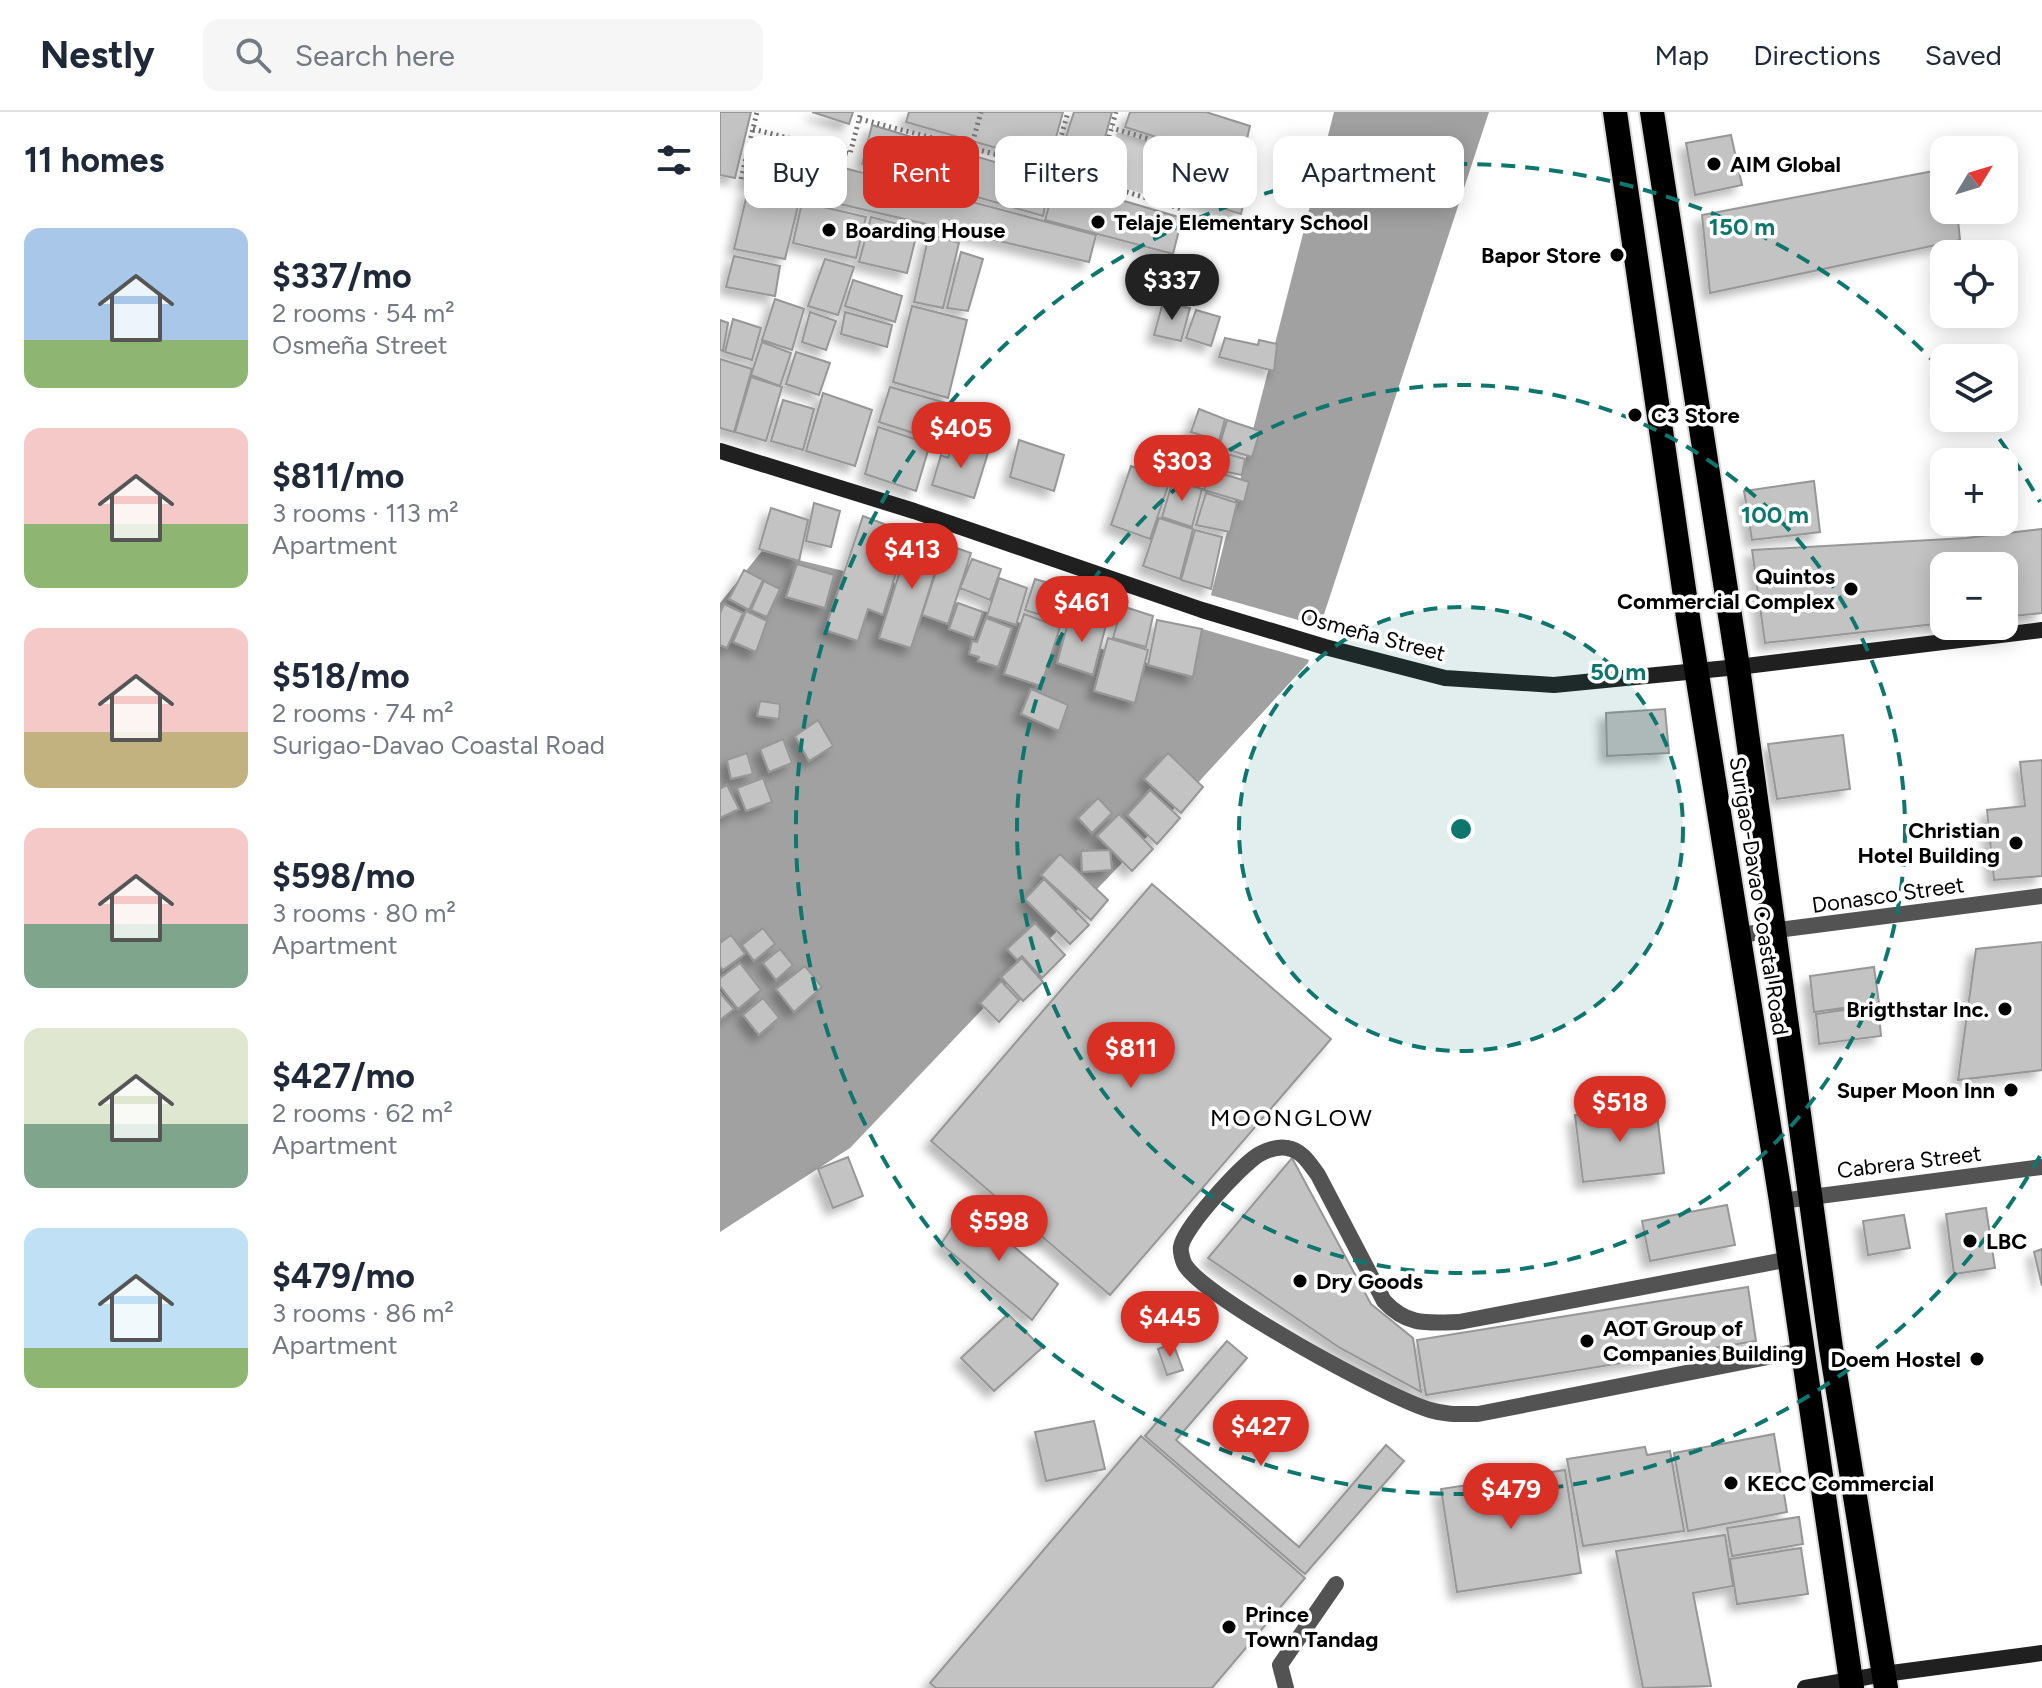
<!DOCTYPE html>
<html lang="en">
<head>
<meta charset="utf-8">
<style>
  :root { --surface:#fff; --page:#f6f6f7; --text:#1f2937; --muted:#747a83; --line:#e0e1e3; --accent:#d93025 }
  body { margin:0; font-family:Figtree,sans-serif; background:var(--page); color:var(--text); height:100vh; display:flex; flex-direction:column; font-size:30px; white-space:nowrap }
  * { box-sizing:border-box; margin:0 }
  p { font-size:26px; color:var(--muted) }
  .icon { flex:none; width:44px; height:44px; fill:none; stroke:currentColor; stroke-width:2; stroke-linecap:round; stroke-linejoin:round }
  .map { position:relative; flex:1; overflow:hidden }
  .panel { display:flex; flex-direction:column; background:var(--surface); width:720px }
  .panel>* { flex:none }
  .guide { position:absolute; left:24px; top:24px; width:760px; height:72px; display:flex; gap:16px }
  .needle { width:52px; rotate:52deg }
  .controls { position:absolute; left:1210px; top:24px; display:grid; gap:16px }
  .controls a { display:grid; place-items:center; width:88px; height:88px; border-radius:16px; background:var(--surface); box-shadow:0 4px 20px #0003; font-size:40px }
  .price { position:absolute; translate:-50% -68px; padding:0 18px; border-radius:28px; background:var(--accent); color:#fff; font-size:26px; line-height:52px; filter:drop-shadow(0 2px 4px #0008) }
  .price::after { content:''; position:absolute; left:50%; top:48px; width:24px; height:18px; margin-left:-12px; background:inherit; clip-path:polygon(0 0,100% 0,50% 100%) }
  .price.active { background:#222; color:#fff }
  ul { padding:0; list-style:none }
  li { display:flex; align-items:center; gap:24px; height:200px; padding:0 24px }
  li span { display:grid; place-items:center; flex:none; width:224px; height:160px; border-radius:16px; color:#555 }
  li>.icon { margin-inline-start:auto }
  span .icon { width:96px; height:96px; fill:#fffc; stroke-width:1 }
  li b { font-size:34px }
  h2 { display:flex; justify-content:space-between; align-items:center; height:96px; padding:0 24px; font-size:34px }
  .pill { padding:0 28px; border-radius:16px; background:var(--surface); box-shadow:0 4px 20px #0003; font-size:28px; line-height:72px }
  .pill.active { background:var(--accent); color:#fff }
  header { display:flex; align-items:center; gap:48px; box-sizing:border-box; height:112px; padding:0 40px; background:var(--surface); border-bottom:2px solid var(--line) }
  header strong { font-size:38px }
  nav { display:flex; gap:44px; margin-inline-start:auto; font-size:28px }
  .search { width:560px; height:72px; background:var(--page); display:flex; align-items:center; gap:20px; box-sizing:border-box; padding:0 28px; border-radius:16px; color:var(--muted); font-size:30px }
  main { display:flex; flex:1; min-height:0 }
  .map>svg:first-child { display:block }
  .green { fill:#dadada }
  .water { fill:#a1a1a1 }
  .pier { fill:#fff }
  .building { fill:#c3c3c3; stroke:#979797; stroke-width:2; filter:url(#shadow) }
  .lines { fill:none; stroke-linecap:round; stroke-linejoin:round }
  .highway-casing { stroke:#dbdbdb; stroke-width:28 }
  .path { stroke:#757575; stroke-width:5; stroke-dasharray:2 4; stroke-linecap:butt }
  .lane { stroke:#535353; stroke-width:16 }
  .street { stroke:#535353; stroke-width:16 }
  .secondary { stroke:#202020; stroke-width:16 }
  .highway { stroke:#000; stroke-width:24 }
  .ring { fill:none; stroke:#0f766e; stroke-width:4; stroke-dasharray:14 10 }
  .poi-dot { fill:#000; stroke:#fff; stroke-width:3 }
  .labels { text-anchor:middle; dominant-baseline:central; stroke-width:7; stroke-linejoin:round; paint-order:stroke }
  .poi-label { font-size:22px; font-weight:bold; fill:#000; stroke:#fff; text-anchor:start }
  .street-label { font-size:22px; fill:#000; stroke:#fff }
  .neighbourhood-label { font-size:24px; letter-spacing:2px; fill:#000; stroke:#fff }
  .centre { fill:#0f766e; stroke:#fff; stroke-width:4 }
  .ring-label { font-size:24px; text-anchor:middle; font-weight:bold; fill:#0f766e; stroke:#fff; stroke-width:7; stroke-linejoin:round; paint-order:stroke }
</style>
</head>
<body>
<header>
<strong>Nestly</strong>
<div class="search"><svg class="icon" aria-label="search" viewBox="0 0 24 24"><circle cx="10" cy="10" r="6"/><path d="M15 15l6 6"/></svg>Search here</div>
<nav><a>Map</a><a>Directions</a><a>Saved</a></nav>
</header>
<main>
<section class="panel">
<h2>11 homes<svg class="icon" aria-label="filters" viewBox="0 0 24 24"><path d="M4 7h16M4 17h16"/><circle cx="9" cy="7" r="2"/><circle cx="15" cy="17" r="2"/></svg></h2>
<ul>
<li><span style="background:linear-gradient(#a9c7e8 70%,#8fb573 0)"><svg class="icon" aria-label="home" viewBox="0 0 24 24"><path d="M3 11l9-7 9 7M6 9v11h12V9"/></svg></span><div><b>$337/mo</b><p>2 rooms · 54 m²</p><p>Osmeña Street</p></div></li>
<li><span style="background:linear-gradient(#f6c9c9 60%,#8fb573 0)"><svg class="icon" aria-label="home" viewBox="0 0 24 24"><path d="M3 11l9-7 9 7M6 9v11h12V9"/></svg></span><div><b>$811/mo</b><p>3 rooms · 113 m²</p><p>Apartment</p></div></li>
<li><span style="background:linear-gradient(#f6c9c9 65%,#c2b280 0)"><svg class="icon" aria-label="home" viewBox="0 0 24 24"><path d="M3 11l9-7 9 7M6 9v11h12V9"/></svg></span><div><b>$518/mo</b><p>2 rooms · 74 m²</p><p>Surigao-Davao Coastal Road</p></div></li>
<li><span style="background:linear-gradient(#f6c9c9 60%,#7fa58c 0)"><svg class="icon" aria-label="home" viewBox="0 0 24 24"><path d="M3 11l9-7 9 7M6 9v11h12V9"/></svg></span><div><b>$598/mo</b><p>3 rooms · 80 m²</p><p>Apartment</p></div></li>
<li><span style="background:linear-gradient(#dfe7d0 60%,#7fa58c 0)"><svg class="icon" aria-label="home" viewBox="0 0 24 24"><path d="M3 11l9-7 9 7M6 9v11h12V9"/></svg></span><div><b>$427/mo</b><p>2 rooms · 62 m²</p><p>Apartment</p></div></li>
<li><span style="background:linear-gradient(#bfe0f5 75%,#8fb573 0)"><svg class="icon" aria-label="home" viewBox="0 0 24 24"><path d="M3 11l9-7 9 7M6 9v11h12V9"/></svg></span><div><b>$479/mo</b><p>3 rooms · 86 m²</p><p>Apartment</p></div></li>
</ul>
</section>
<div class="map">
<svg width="1322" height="1576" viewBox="0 0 1322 1576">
  <defs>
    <filter id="shadow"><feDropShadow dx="-7" dy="7" stdDeviation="4" flood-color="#0004"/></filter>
  </defs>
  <rect width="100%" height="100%" fill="#fff"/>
  <path class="green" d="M397 20 471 42 458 92 384 70Z"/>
  <path class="water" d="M614 0H769L588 551 463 687 130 1036 0 1120V491L42 439 185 474 470 565Z"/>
  <path class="pier" d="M487 482 603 515 593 549 479 516Z"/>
  <path class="building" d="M0 0H31L15 66 0 63Z
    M92 0H133L129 12Z
    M189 0H343L329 51 186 10Z
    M354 0H392L375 62 338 50Z
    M410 0H486L530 14 521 52 405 15Z
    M152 13 331 67 323 104 142 52Z
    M1011 23 1022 73 975 83 966 31Z
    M34 32 376 123 369 150 25 70Z
    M480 47 530 63 521 102 469 86Z
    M1224 57V98H1237L1240 128 990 181 982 103Z
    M336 69 462 106 453 142 325 108Z
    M28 78 79 90 65 147 14 137Z
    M82 90 146 105 136 146 73 131Z
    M151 105 198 117 187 161 139 150Z
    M209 122 239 131 223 196 194 190Z
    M241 140 263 147 248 199 227 196Z
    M14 144 60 154 55 184 6 175Z
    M105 147 134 155 118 203 88 194Z
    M133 168 182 184 175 210 125 194Z
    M55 187 84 197 72 238 42 228Z
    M443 190 470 196 461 229 434 223Z
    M192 194 247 208 228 286 173 270Z
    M476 198 500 205 491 234 466 226Z
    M90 200 116 209 106 238 82 230Z
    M125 200 172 213 167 235 121 222Z
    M13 207 41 216 32 248 5 240Z
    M0 208 8 211 3 239 0 238Z
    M505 226 538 233 539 228 557 232 554 259 499 245Z
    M42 230 71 241 60 274 31 263Z
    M76 240 110 251 99 283 66 272Z
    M0 247 32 257 14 320 0 316Z
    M31 265 62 275 46 329 15 320Z
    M170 275 226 291 215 328 159 310Z
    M103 281 152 298 135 354 86 339Z
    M63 288 94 297 83 338 51 329Z
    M479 297 505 307 499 329 471 320Z
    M507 308 540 319 532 345 499 335Z
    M158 315 210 332 196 379 145 362Z
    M299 328 344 343 334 379 290 365Z
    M233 329 268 341 254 386 212 373 221 343 228 346Z
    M490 337 525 347 522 363 483 355Z
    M411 354 450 368 430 427 391 413Z
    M490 358 529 370 524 390 484 378Z
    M453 368 482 377 472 415 442 405Z
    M1094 369 1100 420 1032 428 1024 379Z
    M486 381 517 391 510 420 476 413Z
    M94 391 120 399 111 435 86 429Z
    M51 396 88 408 79 449 39 437Z
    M143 404 188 421 163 503 148 497 138 529 105 518Z
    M439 406 473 417 460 467 423 454Z
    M1322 417V501L1284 505V454H1224V511L1045 531 1032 438 1246 426Z
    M475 418 502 425 491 477 461 468Z
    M192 421 224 432 191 536 159 526Z
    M225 432 251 441 228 512 202 503Z
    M252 447 281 457 270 488 240 476Z
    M77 452 114 463 105 496 66 485Z
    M24 458 43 468 29 498 9 487Z
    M279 466 307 476 296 513 267 504Z
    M315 467 349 477 340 509 305 498Z
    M44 469 60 477 47 505 31 498Z
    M359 474 398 490 392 509 352 495Z
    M238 491 263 500 254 526 229 517Z
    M4 492 23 501 7 536 0 533V501Z
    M402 494 433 504 426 535 393 526Z
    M26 499 47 509 36 540 13 530Z
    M351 500 386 513 373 563 337 551Z
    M304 502 340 515 321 574 284 562Z
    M266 506 292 516 278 555 258 549 259 545 249 542 252 529 257 530Z
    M437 508 482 517 473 565 428 553Z
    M388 526 428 538 415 591 374 579Z
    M311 577 348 593 339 619 301 602Z
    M40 589 60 592 59 607 37 604Z
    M945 597 949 641 887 644 886 601Z
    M98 608 113 634 89 649 75 624Z
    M1123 623 1130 677 1057 687 1048 632Z
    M63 627 72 651 49 660 40 637Z
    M27 641 33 662 11 667 7 648Z
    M448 641 483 675 461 701 424 667Z
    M1322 648V764L1274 768 1267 698 1305 694 1300 650Z
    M43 666 52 690 26 699 17 676Z
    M7 673 19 697 0 706V677Z
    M430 678 460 706 437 732 407 703Z
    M378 686 392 701 372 721 358 706Z
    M399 702 433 737 412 759 377 724Z
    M390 738 392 758 362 760 361 739Z
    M340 742 388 788 371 808 321 763Z
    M324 767 369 813 350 832 305 787Z
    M432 772 611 927 390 1183 211 1029Z
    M315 811 345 843 322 866 302 844 297 848 287 837Z
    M43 816 55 832 34 849 22 833Z
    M11 823 25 842 3 858 0 854V831Z
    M1322 830V958L1238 968 1256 837Z
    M60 837 73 853 56 868 43 851Z
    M302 846 323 870 303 889 281 865Z
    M20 851 41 878 18 897 0 874V866Z
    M85 854 102 875 74 900 56 877Z
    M1154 855 1159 891 1094 900 1090 864Z
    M281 869 299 888 279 910 260 891Z
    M0 881 14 897 0 908Z
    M43 886 59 906 39 923 23 903Z
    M1158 893 1161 924 1099 932 1096 902Z
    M936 993 944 1061 863 1070 855 1003Z
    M128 1045 143 1084 113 1096 98 1057Z
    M572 1046 651 1192 693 1226 701 1280 620 1236 488 1146Z
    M1007 1093 1015 1133 930 1149 922 1109Z
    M246 1094 338 1172 312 1208 221 1132Z
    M1266 1096 1275 1156 1234 1162 1226 1102Z
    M1184 1103 1190 1136 1148 1143 1143 1109Z
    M1322 1137V1174L1314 1140Z
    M1028 1175 1036 1229 706 1283 697 1228Z
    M288 1202 322 1236 274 1279 241 1246Z
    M507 1229 527 1246 456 1328 579 1435 666 1333 684 1349 585 1462 425 1324Z
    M453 1231 463 1258 447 1263 438 1237Z
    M374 1309 385 1357 326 1369 315 1320Z
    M1054 1322 1067 1400 968 1419 954 1341Z
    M421 1324 585 1466 492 1576H216L210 1571Z
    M925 1335 927 1343 950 1339 964 1419 863 1434 847 1347Z
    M845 1358 861 1461 737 1480 721 1377Z
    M1079 1405 1083 1432 1012 1444 1007 1416Z
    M1005 1423 1013 1474 973 1481 991 1574 923 1576 896 1439Z
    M1081 1436 1088 1482 1017 1492 1010 1447Z"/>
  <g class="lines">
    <g class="highway-casing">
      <path id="highway" d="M895 0 969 512 1061 1089 1132 1576
        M932 0 1018 555 1111 1236 1166 1576"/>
    </g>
    <path class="path" d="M140 7 332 57 348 0
      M33 17 130 42 141 0
      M251 36 261 0
      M332 57 462 97 477 41 392 16
      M21 67 37 0
      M376 71 396 0"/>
    <path class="lane" d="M1070 1147 739 1210C707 1211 687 1214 664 1189L598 1063C590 1052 582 1038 567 1036 557 1034 547 1038 538 1043 521 1054 463 1116 461 1135 460 1139 463 1150 465 1153 485 1186 668 1286 710 1298 726 1303 741 1302 758 1302L1084 1238
      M566 1576 560 1553 616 1472"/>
    <path class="street" d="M1019 823 1322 784
      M1061 1089 1322 1055"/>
    <path class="secondary" d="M0 339 194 399 482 498 605 535 725 566 834 573 1018 555 1322 518
      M1085 1576 1164 1562 1322 1541"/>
    <use href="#highway" class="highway"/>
  </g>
  <circle cx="741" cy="717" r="222" fill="#0f766e" fill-opacity=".12"/>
  <g class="ring">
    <circle cx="741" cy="717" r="222"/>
    <circle cx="741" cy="717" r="444"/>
    <path d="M1320 1044A665 665 0 1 1 1223 259M1265 308A665 665 0 0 1 1320 390"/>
  </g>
  <g class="poi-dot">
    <circle cx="994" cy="52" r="8"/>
    <circle cx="378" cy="110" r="8"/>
    <circle cx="109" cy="118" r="8"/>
    <circle cx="897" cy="143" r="8"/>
    <circle cx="915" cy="303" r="8"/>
    <circle cx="1131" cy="477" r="8"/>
    <circle cx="1296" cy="731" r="8"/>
    <circle cx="1285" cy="897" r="8"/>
    <circle cx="1291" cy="978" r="8"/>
    <circle cx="1250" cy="1129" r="8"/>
    <circle cx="580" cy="1169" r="8"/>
    <circle cx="867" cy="1229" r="8"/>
    <circle cx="1257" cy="1247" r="8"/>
    <circle cx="1011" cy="1371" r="8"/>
    <circle cx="509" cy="1515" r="8"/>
  </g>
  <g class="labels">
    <g class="poi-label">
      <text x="1010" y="52">AIM Global</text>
      <text x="394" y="110">Telaje Elementary School</text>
      <text x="125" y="118">Boarding House</text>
      <text x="881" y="143" text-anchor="end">Bapor Store</text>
      <text x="931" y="303">C3 Store</text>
      <text x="1115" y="464" text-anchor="end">Quintos<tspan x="1115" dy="25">Commercial Complex</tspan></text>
      <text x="1280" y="718" text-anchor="end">Christian<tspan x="1280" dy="25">Hotel Building</tspan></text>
      <text x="1269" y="897" text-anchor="end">Brigthstar Inc.</text>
      <text x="1275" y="978" text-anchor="end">Super Moon Inn</text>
      <text x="1266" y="1129">LBC</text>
      <text x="596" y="1169">Dry Goods</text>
      <text x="883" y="1216">AOT Group of<tspan x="883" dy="25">Companies Building</tspan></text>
      <text x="1241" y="1247" text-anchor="end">Doem Hostel</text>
      <text x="1027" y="1371">KECC Commercial</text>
      <text x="525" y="1502">Prince<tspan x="525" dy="25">Town Tandag</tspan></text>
    </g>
    <g class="street-label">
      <text transform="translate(653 523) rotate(15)">Osmeña Street</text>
      <text transform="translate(1168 783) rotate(-8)">Donasco Street</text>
      <text transform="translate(1039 784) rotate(81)">Surigao-Davao Coastal Road</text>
      <text transform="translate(1189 1050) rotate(-7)">Cabrera Street</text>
    </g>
    <g class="neighbourhood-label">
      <text x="572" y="1005">MOONGLOW</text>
    </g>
  </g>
  <circle cx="741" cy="717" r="12" class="centre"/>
  <g class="ring-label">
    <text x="1022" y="123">150 m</text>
    <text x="1055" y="411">100 m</text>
    <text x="898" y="568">50 m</text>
  </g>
</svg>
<div class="controls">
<a><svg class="needle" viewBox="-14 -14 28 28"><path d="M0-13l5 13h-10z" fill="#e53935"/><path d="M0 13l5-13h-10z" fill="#747a83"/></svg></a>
<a><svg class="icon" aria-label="locate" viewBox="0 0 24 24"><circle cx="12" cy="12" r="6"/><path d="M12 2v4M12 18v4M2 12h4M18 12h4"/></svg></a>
<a><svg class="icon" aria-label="layers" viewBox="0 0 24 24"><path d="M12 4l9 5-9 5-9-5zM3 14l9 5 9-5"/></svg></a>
<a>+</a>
<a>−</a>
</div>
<b class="price active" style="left:452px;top:210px">$337</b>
<b class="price" style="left:241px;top:358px">$405</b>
<b class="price" style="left:462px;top:391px">$303</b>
<b class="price" style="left:192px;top:479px">$413</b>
<b class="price" style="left:362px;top:532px">$461</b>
<b class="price" style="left:411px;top:978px">$811</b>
<b class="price" style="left:900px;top:1032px">$518</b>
<b class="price" style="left:279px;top:1151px">$598</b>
<b class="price" style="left:450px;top:1247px">$445</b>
<b class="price" style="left:541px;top:1356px">$427</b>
<b class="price" style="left:791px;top:1419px">$479</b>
<div class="guide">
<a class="pill">Buy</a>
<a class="pill active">Rent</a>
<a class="pill">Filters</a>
<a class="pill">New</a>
<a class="pill">Apartment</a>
</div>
</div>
</main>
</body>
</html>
